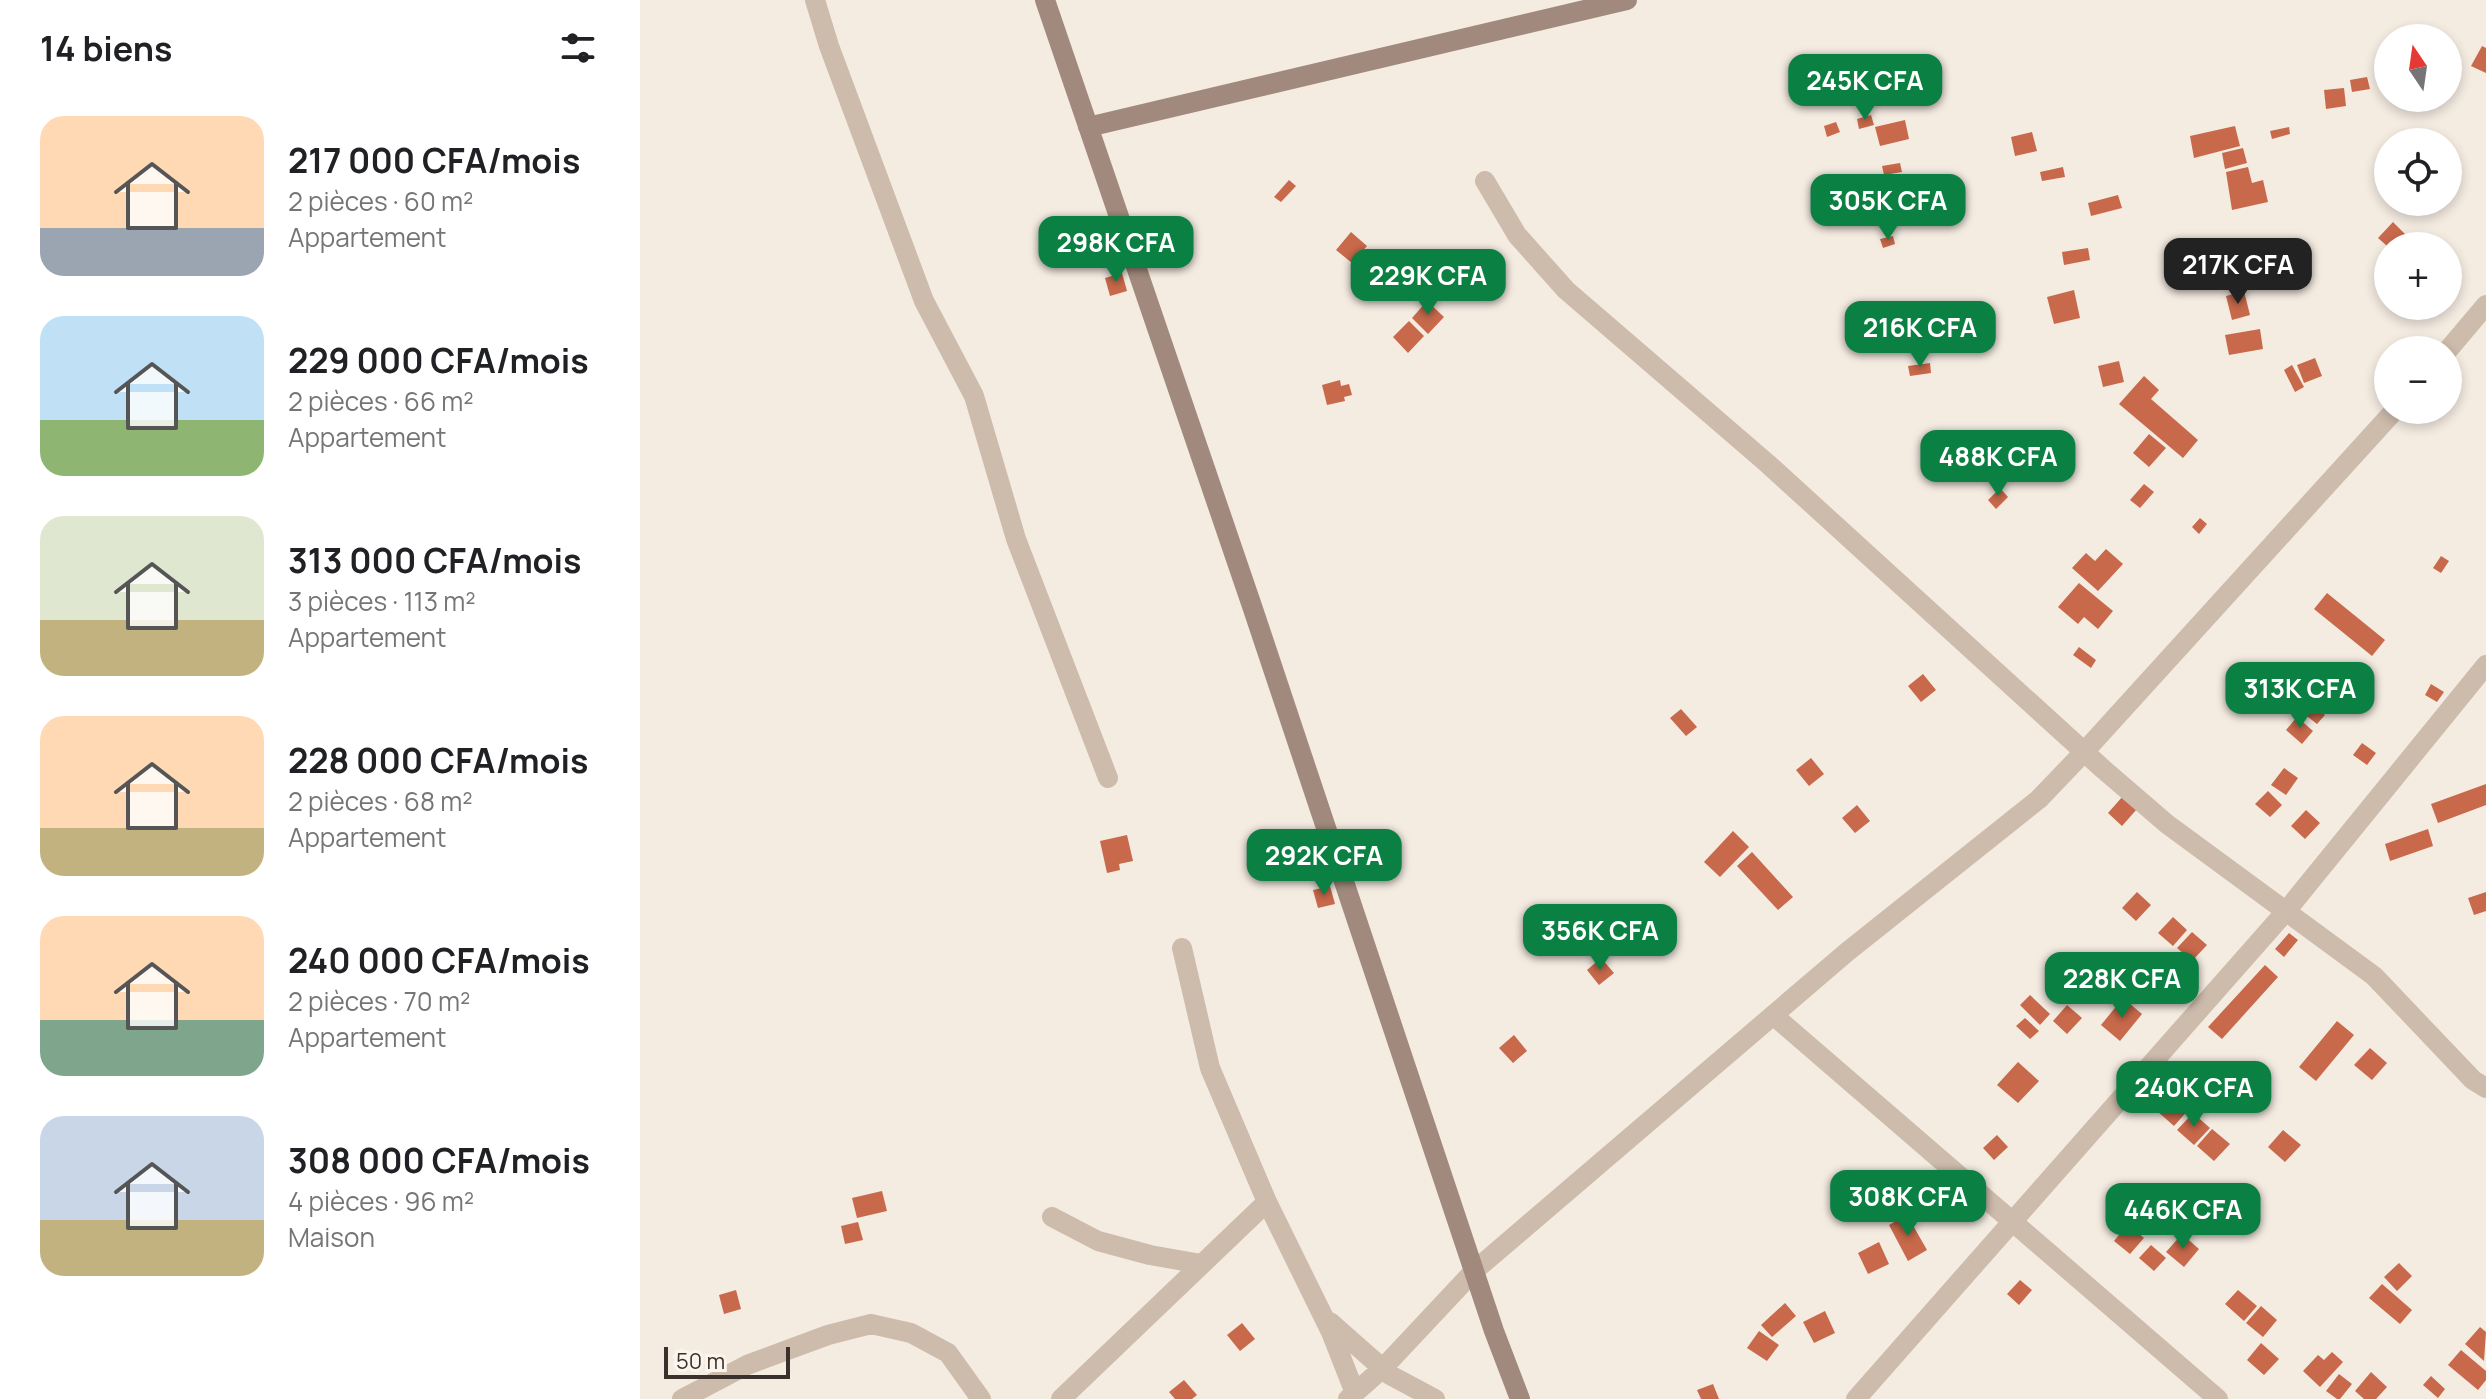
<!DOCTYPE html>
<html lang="fr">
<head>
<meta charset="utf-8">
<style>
  :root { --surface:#fff; --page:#f6f6f6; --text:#202124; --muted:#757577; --accent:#0b8043 }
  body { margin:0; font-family:Manrope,sans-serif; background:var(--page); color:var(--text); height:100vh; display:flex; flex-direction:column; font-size:30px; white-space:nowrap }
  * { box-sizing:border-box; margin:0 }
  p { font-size:26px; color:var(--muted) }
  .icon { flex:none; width:44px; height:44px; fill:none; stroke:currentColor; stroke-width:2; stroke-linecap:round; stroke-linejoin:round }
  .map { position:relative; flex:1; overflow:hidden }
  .sheet { display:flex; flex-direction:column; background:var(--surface); width:640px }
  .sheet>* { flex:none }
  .needle { width:52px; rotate:347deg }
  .tools { position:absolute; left:1734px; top:24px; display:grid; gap:16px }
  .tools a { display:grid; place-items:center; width:88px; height:88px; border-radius:50%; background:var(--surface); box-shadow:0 4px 12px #0003; font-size:40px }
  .scale { position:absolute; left:24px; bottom:20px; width:126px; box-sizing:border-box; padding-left:8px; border:4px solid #3b302b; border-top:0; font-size:22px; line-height:28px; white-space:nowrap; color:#3b302b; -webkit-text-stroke:6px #fbf5ee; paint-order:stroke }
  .price { position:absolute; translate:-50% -68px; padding:0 18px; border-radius:16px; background:var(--accent); color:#fff; font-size:26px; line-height:52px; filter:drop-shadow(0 2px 4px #0008) }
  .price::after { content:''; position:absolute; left:50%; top:48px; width:24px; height:18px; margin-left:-12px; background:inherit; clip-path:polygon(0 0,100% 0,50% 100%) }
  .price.on { background:#222; color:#fff }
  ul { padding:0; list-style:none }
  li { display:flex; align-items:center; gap:24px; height:200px; padding:0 40px }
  li span { display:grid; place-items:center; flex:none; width:224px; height:160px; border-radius:24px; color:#555 }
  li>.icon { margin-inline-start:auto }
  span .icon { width:96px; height:96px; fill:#fffc; stroke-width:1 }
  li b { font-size:34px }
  h2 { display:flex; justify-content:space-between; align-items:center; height:96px; padding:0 40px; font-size:34px }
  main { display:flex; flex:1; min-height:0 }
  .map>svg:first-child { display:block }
  .building { fill:#c8694b }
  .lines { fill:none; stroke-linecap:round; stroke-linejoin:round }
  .street { stroke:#cdbbac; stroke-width:20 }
  .secondary { stroke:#a18a7d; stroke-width:20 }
</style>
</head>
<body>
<main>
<section class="sheet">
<h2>14 biens<svg class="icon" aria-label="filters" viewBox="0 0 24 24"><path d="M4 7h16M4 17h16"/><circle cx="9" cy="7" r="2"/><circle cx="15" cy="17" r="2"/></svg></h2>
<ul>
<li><span style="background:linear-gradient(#ffd9b3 70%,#9aa5b1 0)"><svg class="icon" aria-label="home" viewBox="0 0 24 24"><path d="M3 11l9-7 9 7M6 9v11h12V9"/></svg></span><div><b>217 000 CFA/mois</b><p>2 pièces · 60 m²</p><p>Appartement</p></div></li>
<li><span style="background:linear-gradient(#bfe0f5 65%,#8fb573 0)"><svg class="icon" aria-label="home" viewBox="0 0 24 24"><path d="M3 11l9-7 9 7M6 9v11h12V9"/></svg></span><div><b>229 000 CFA/mois</b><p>2 pièces · 66 m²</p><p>Appartement</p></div></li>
<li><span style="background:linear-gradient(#dfe7d0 65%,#c2b280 0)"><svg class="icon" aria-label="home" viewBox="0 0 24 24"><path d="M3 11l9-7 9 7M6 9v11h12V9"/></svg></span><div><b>313 000 CFA/mois</b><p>3 pièces · 113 m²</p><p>Appartement</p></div></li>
<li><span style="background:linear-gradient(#ffd9b3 70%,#c2b280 0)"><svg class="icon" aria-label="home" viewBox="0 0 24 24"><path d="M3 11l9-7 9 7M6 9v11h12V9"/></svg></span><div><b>228 000 CFA/mois</b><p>2 pièces · 68 m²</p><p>Appartement</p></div></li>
<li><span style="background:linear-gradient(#ffd9b3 65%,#7fa58c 0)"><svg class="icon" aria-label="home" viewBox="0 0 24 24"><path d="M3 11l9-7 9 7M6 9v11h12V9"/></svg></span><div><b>240 000 CFA/mois</b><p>2 pièces · 70 m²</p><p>Appartement</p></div></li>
<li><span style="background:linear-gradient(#c9d6e8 65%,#c2b280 0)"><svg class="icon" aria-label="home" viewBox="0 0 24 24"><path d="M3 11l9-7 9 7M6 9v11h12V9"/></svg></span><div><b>308 000 CFA/mois</b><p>4 pièces · 96 m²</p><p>Maison</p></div></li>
</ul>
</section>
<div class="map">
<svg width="1846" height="1399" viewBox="0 0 1846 1399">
  <rect width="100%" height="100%" fill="#f4ebe1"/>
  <path class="building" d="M1842 46 1846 48V73L1831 66Z
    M1727 77 1730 89 1712 92 1710 80Z
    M1704 88 1706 106 1686 109 1684 90Z
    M1231 115 1234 125 1219 129 1217 119Z
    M1265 120 1269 139 1240 146 1235 127Z
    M1196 122 1200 132 1187 137 1184 126Z
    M1595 126 1600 146 1554 158 1550 136Z
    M1649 127 1650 134 1632 139 1630 131Z
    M1392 132 1397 151 1375 156 1371 137Z
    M1603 148 1607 163 1585 169 1582 153Z
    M1260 163 1262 172 1244 175 1242 166Z
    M1423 167 1425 177 1402 181 1400 172Z
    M1608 167 1612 183 1623 180 1628 202 1592 210 1586 172Z
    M649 180 656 186 641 202 634 197Z
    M1478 195 1482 208 1451 216 1448 203Z
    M1753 222 1766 235 1755 246H1747L1738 238Z
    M711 232 727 246 712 263 696 250Z
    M1253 236 1255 244 1243 248 1240 239Z
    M1448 248 1450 260 1424 265 1422 252Z
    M482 273 487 291 470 296 465 278Z
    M1434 290 1440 318 1414 324 1407 297Z
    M1604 291 1610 315 1592 320 1586 296Z
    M787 301 804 317 788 334 772 318Z
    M1273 304 1278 322 1259 327 1254 309Z
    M769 321 784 336 768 353 753 337Z
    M1620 329 1623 349 1589 355 1585 335Z
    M1675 358 1682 376 1664 383 1657 365Z
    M1479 361 1484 382 1463 387 1458 366Z
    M1290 363 1291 373 1270 376 1268 366Z
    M1652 365 1664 387 1655 392 1644 370Z
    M1504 376 1519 390 1511 399 1558 440 1543 458 1479 404Z
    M700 380 701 386 709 384 712 395 704 397 705 401 687 405 682 385Z
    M1509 434 1526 448 1509 467 1493 453Z
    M1504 484 1514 492 1500 508 1490 500Z
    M1360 488 1368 497 1356 509 1348 500Z
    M1560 518 1567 524 1559 534 1552 527Z
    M1466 549 1483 564 1458 591 1432 568 1446 553 1455 561Z
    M1801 556 1809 561 1801 573 1793 568Z
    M1439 583 1473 611 1458 629 1444 617 1438 624 1418 607Z
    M1687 593 1745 640 1732 656 1674 609Z
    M1439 647 1456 660 1451 668 1433 655Z
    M1283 674 1296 690 1281 702 1268 686Z
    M1791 684 1804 692 1797 702 1785 695Z
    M1670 704 1685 715 1677 724 1663 713Z
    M1041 709 1057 727 1046 736 1030 718Z
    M1657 717 1673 731 1662 744 1646 730Z
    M1722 743 1736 753 1727 765 1713 755Z
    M1171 758 1184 774 1169 786 1156 770Z
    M1644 768 1658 778 1646 795 1631 785Z
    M1846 784V805L1798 823 1791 804Z
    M1628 791 1642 805 1630 817 1615 804Z
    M1483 796 1497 809 1482 826 1468 813Z
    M1217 805 1230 821 1215 833 1202 818Z
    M1666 810 1680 823 1665 839 1651 826Z
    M1788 829 1793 846 1750 861 1745 844Z
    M1093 831 1109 847 1080 877 1064 862Z
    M487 835 493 861 479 864 480 870 467 873 460 841Z
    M1112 852 1153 897 1138 910 1097 866Z
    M690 886 695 904 678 908 673 890Z
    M1497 892 1511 905 1496 921 1482 908Z
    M1846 892V911L1834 915 1828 898Z
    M1001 917 1014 933 999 945 986 929Z
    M1533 917 1547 930 1533 946 1518 933Z
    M1552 932 1567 945 1552 961 1537 948Z
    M1649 933 1658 940 1644 957 1635 949Z
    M961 958 974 973 959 985 947 970Z
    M1625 965 1638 977 1582 1039 1568 1027Z
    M1390 995 1410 1014 1400 1025 1380 1005Z
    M1483 998 1502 1014 1480 1041 1461 1025Z
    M1427 1005 1442 1018 1427 1034 1413 1021Z
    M1385 1018 1399 1031 1390 1039 1376 1026Z
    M1697 1021 1714 1035 1676 1081 1659 1067Z
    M874 1035 887 1051 873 1063 859 1048Z
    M1730 1048 1747 1063 1732 1080 1714 1065Z
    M1378 1062 1399 1081 1378 1103 1357 1085Z
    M1584 1074 1601 1089 1585 1106 1568 1091Z
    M1533 1093 1550 1108 1534 1126 1517 1111Z
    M1553 1113 1570 1128 1554 1145 1537 1130Z
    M1572 1129 1590 1144 1574 1161 1557 1146Z
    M1643 1130 1661 1145 1645 1162 1628 1147Z
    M1357 1135 1368 1147 1354 1160 1343 1148Z
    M242 1191 247 1211 217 1218 212 1198Z
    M1267 1215 1287 1250 1268 1261 1249 1225Z
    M218 1222 223 1240 205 1244 201 1226Z
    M1488 1224 1504 1238 1490 1254 1474 1241Z
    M1542 1234 1559 1249 1544 1267 1526 1252Z
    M1239 1242 1249 1264 1228 1274 1218 1253Z
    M1511 1245 1526 1258 1514 1271 1499 1258Z
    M1759 1263 1772 1276 1757 1291 1744 1277Z
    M1380 1280 1392 1290 1379 1305 1367 1294Z
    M1742 1284 1772 1310 1760 1324 1729 1298Z
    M96 1290 101 1309 84 1314 79 1295Z
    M1598 1290 1617 1306 1604 1321 1585 1304Z
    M1145 1303 1156 1316 1132 1337 1121 1325Z
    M1621 1306 1637 1320 1623 1337 1606 1323Z
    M1185 1311 1195 1333 1174 1343 1163 1322Z
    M602 1323 615 1339 600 1351 587 1335Z
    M1840 1327 1846 1332 1844 1361 1825 1344Z
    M1119 1331 1139 1345 1127 1361 1107 1348Z
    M1621 1343 1639 1359 1624 1375 1607 1360Z
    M1821 1350 1846 1371V1380L1838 1390 1808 1365Z
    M1692 1352 1703 1362 1680 1387 1663 1371 1678 1355 1684 1360Z
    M1731 1372 1747 1387 1736 1399H1724L1715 1391Z
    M1699 1374 1712 1384 1700 1399H1697L1686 1391Z
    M1791 1376 1805 1389 1798 1398 1783 1385Z
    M544 1380 557 1395 552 1399H535L529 1392Z
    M1073 1384 1079 1399H1061L1057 1390Z"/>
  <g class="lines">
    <path class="street" d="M175 0 189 46 284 301 334 396 376 539 468 778
      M845 181 877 235 926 290 1128 464 1463 769 1527 824 1734 976 1833 1080 1846 1088
      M1808 350 1846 305
      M542 948 570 1068 627 1202 691 1332 715 1393
      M1133 1015 1578 1399
      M412 1217 458 1241 510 1255 561 1264
      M690 1322 750 1375 795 1399
      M42 1399 107 1365 188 1335 231 1324 271 1333 308 1353 341 1399
      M421 1399 627 1202
      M708 1399 743 1368 834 1271 1207 952 1399 799 1444 752 1755 410
      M1216 1399 1647 910 1846 665"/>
    <path class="secondary" d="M405 0 613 609 854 1331 880 1399
      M448 127 987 0"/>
  </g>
</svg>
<div class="tools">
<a><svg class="needle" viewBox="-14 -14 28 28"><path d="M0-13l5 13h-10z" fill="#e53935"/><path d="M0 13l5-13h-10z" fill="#757577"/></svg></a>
<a><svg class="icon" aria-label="locate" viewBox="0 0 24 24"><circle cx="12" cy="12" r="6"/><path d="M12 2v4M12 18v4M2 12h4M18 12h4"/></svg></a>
<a>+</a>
<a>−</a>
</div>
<div class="scale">50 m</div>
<b class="price" style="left:1225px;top:122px">245K CFA</b>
<b class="price" style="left:1248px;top:242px">305K CFA</b>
<b class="price" style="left:476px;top:284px">298K CFA</b>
<b class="price on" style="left:1598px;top:306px">217K CFA</b>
<b class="price" style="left:788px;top:317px">229K CFA</b>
<b class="price" style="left:1280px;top:369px">216K CFA</b>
<b class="price" style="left:1358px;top:498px">488K CFA</b>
<b class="price" style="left:1660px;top:730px">313K CFA</b>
<b class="price" style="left:684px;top:897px">292K CFA</b>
<b class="price" style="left:960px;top:972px">356K CFA</b>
<b class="price" style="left:1482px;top:1020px">228K CFA</b>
<b class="price" style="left:1554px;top:1129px">240K CFA</b>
<b class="price" style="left:1268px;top:1238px">308K CFA</b>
<b class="price" style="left:1543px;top:1251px">446K CFA</b>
</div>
</main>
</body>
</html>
